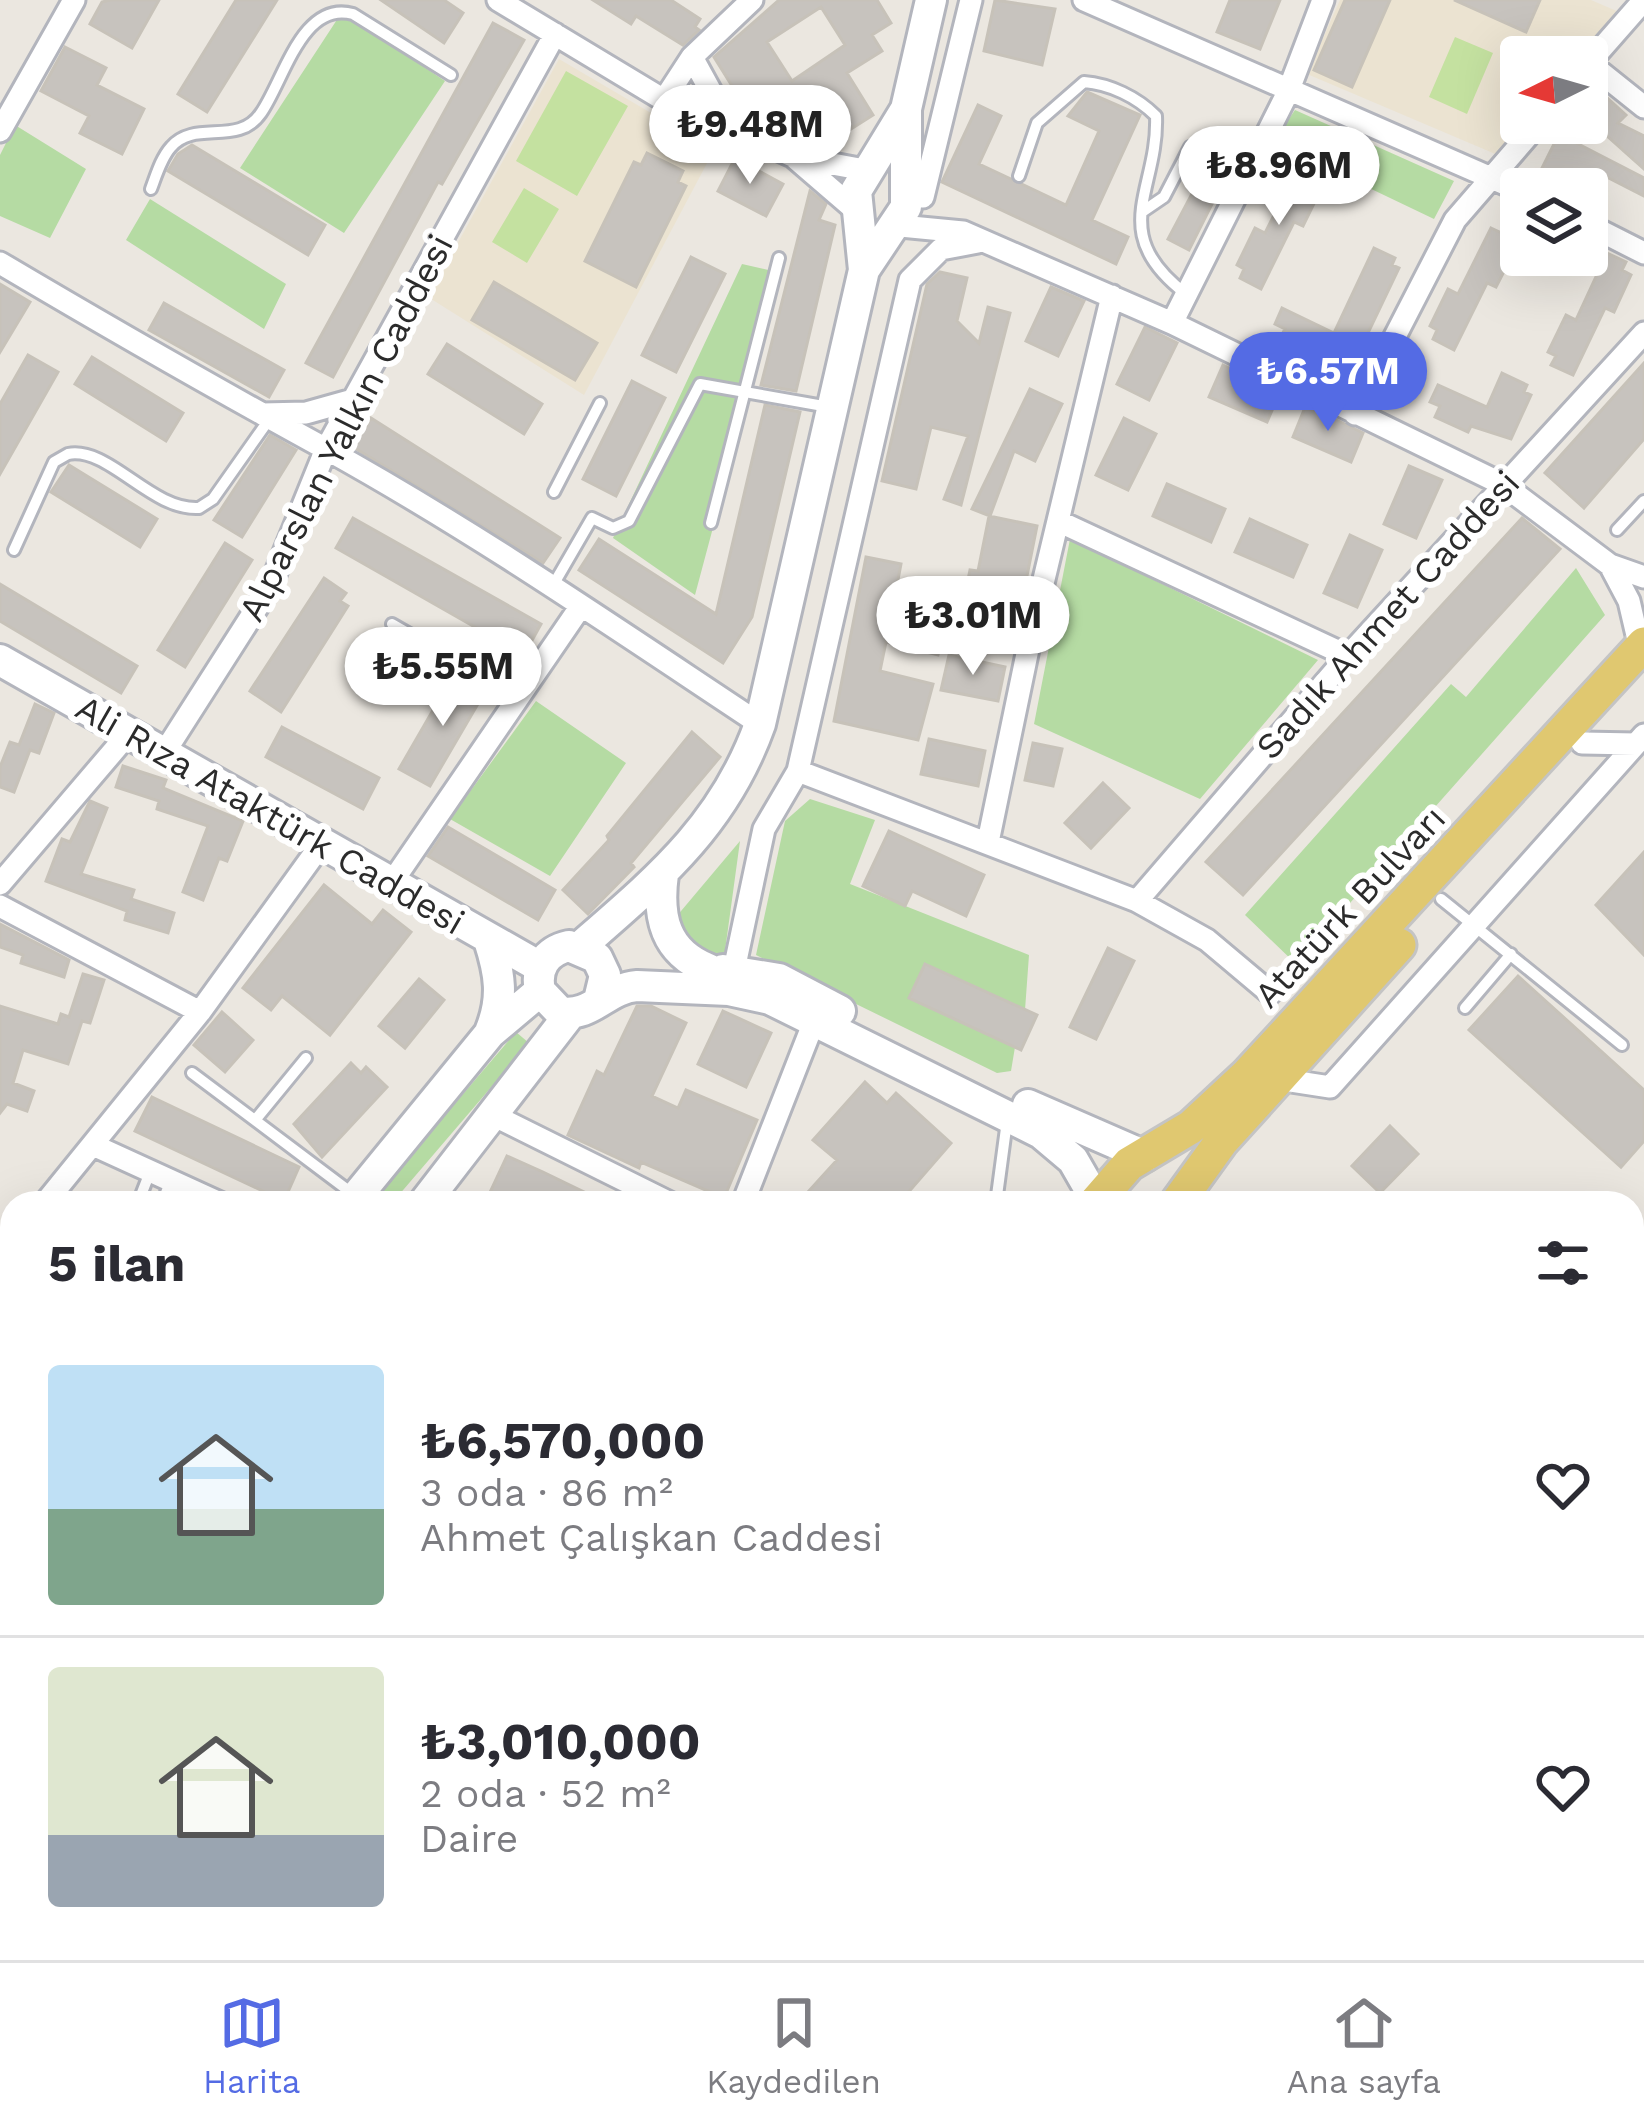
<!DOCTYPE html>
<html lang="tr">
<head>
<meta charset="utf-8">
<style>
  :root { --surface:#fff; --page:#f2f2f3; --text:#2b2b33; --muted:#7c7c81; --line:#e1e1e2; --accent:#546be4 }
  body { margin:0; font-family:"Work Sans",sans-serif; background:var(--page); color:var(--text); height:100vh; display:flex; flex-direction:column; font-size:45px; white-space:nowrap }
  * { box-sizing:border-box; margin:0 }
  p { font-size:39px; color:var(--muted) }
  .icon { flex:none; width:66px; height:66px; fill:none; stroke:currentColor; stroke-width:2; stroke-linecap:round; stroke-linejoin:round }
  .map { position:relative; flex:1; overflow:hidden }
  .drawer { position:absolute; left:0px; top:1191px; width:1644px; height:771px; display:flex; flex-direction:column; background:var(--surface); border-radius:36px 36px 0 0; box-shadow:0 12px 48px #0002 }
  .drawer>* { flex:none }
  .needle { width:78px; rotate:265deg }
  .buttons { position:absolute; left:1500px; top:36px; display:grid; gap:24px }
  .buttons a { display:grid; place-items:center; width:108px; height:108px; border-radius:12px; background:var(--surface); box-shadow:0 12px 48px #0002; font-size:60px }
  .price { position:absolute; translate:-50% -102px; padding:0 27px; border-radius:42px; background:#fff; color:#222; font-size:39px; line-height:78px; filter:drop-shadow(0 3px 6px #0008) }
  .price::after { content:''; position:absolute; left:50%; top:72px; width:36px; height:27px; margin-left:-18px; background:inherit; clip-path:polygon(0 0,100% 0,50% 100%) }
  .price.current { background:var(--accent); color:#fff }
  ul { padding:0; list-style:none }
  li { display:flex; align-items:center; gap:36px; height:300px; padding:0 48px }
  li+li { border-top:3px solid var(--line) }
  li span { display:grid; place-items:center; flex:none; width:336px; height:240px; border-radius:12px; color:#555 }
  li>.icon { margin-inline-start:auto }
  span .icon { width:144px; height:144px; fill:#fffc; stroke-width:1 }
  li b { font-size:51px }
  h2 { display:flex; justify-content:space-between; align-items:center; height:144px; padding:0 48px; font-size:51px }
  .tab-bar { display:flex; justify-content:space-around; align-items:center; height:168px; border-top:3px solid var(--line); background:var(--surface); font-size:33px; color:var(--muted) }
  .tab-bar a { display:grid; justify-items:center; gap:6px }
  .tab-bar .current { color:var(--accent) }
  .map>svg:first-child { display:block }
  .industrial { fill:#e1dfe5 }
  .education { fill:#ebe3d1 }
  .green { fill:#b5dba3 }
  .pitch { fill:#c4e1a0 }
  .lines { fill:none; stroke-linecap:round; stroke-linejoin:round }
  .stream { stroke:#80c4e0; stroke-width:6 }
  .building { fill:#c7c3be; stroke:#c7c2b9; stroke-width:3; fill-rule:evenodd }
  .lane-casing { stroke:#b3b5bd; stroke-width:16 }
  .street-casing { stroke:#b3b5bd; stroke-width:27 }
  .secondary-casing { stroke:#b3b5bd; stroke-width:36 }
  .primary-casing { stroke:#c4c4c4; stroke-width:39 }
  .lane { stroke:#fff; stroke-width:10 }
  .street { stroke:#fff; stroke-width:21 }
  .secondary { stroke:#fff; stroke-width:30 }
  .primary { stroke:#e0c870; stroke-width:33 }
  .labels { text-anchor:middle; dominant-baseline:central; stroke-width:12; stroke-linejoin:round; paint-order:stroke }
  .street-label { font-size:36px; fill:#2b2b2b; stroke:#fff }
</style>
</head>
<body>
<div class="map">
<svg width="1644" height="1960" viewBox="0 0 1644 1960">
  <rect width="100%" height="100%" fill="#ebe7e0"/>
  <path class="industrial" d="M1120 1950H1537L1533 1960H1116Z"/>
  <path class="education" d="M1340 0H1591L1619 12 1582 57H1521V123H1528L1500 156 1307 74Z
    M559 59 714 150 584 395 428 297Z"/>
  <path class="green" d="M342 12 445 81 344 233 240 168Z
    M1295 110 1454 181 1434 219 1273 142Z
    M15 125 86 169 50 238 0 216V155Z
    M150 199 286 284 264 329 126 240Z
    M742 264 781 273 695 595 613 538Z
    M1070 539 1318 660 1200 799 1034 724Z
    M1576 568 1605 615 1296 964 1245 915 1451 684 1466 697Z
    M536 701 626 763 550 876 450 819Z
    M810 799 875 820 850 884 1029 955 1025 1010 926 964 910 998 1015 1047 1011 1071 997 1073 756 955 785 821Z
    M740 841 724 958C694 961 688 939 676 917Z
    M516 1032 529 1043 392 1203H370Z"/>
  <path class="pitch" d="M1455 37 1493 53 1467 114 1429 97Z
    M566 71 628 106 577 196 516 161Z
    M524 188 559 209 527 263 492 242Z"/>
  <g class="lines">
    <path class="stream" d="M1632 1713 1644 1687
      M1517 1960 1521 1950"/>
  </g>
  <path class="building" d="M110 0H159L132 48 90 24 102 2Z
    M236 0H277L207 112 178 94Z
    M381 0H444L463 13 444 43Z
    M593 0H671L700 19 695 27 699 30 683 45 636 16 631 24Z
    M779 0H877L891 23 872 35 882 51 847 73 873 115 840 136 814 94 783 113 777 103 752 118 714 57ZM821 7 845 45 792 81 767 42Z
    M995 0 1055 9 1042 65 984 51Z
    M1230 0H1280L1260 49 1217 32Z
    M1345 0H1390L1352 87 1314 70Z
    M1454 0H1540L1526 32Z
    M493 23 524 40 442 184 438 182 333 377 306 363Z
    M65 47 106 68 97 85 144 109 122 154 80 133 89 116 41 91Z
    M1087 92 1140 115 1092 220 1128 237 1116 264 942 182 978 105 1001 116 979 164 1066 205 1099 131 1068 116Z
    M1604 95 1626 115 1618 123 1644 136V169L1587 118Z
    M1227 128 1245 138 1189 250 1168 239 1203 173 1194 169 1214 132 1223 137Z
    M1559 134 1644 178V196L1593 170 1583 189H1549L1535 182Z
    M192 145 325 225 308 255 168 171 178 154Z
    M647 153 683 171 678 182 686 186 636 287 585 261 634 162 641 165Z
    M735 158 783 184 766 216 718 191Z
    M1298 167 1317 176 1312 184 1321 189 1303 226 1294 222 1261 289 1240 278 1244 269 1237 265 1255 228 1265 233Z
    M810 191 826 204 819 220 835 225 796 391 761 385Z
    M1491 228 1510 237 1505 245 1515 250 1496 287 1487 283 1454 350 1433 339 1437 330 1430 326 1448 289 1458 294Z
    M1374 248 1395 258 1392 265 1399 268 1356 358 1351 356 1347 362 1316 347 1313 354 1280 338 1285 329 1275 324 1282 308 1334 333Z
    M1607 253 1626 262 1622 270 1631 275 1614 312 1605 308 1573 375 1551 365 1556 356 1548 352 1566 315 1576 320Z
    M691 257 725 274 676 372 642 355Z
    M940 272 967 278 957 321 979 343 988 307 1010 313 961 505 944 499 968 436 931 427 916 489 882 481 927 284Z
    M494 282 597 343 575 380 472 320Z
    M0 284 30 302 0 352Z
    M1051 287 1084 301 1058 356 1026 341Z
    M164 303 284 370 269 397 149 330Z
    M1145 327 1177 343 1149 400 1117 384Z
    M447 344 542 404 524 434 428 374Z
    M28 355 58 372 0 474V404Z
    M92 357 183 413 166 441 75 384Z
    M1644 363V439L1584 508 1545 473Z
    M1223 365 1280 392 1267 422 1209 397Z
    M1502 373 1527 385 1524 392 1531 395 1511 439 1471 426 1468 432 1435 417 1440 406 1430 402 1438 385 1487 407Z
    M632 381 665 398 616 496 583 479Z
    M1030 389 1062 404 1035 461 1014 451 990 516 972 509Z
    M765 405 800 412 752 617 723 663 579 570 599 539 716 614Z
    M1306 405 1363 433 1351 462 1293 437Z
    M371 418 560 538 543 563 353 447Z
    M1124 418 1156 434 1128 490 1096 475Z
    M270 435 296 450 242 537 214 520Z
    M69 465 157 519 140 547 51 492Z
    M1409 466 1442 480 1416 538 1384 524Z
    M1167 484 1225 509 1211 542 1153 516Z
    M989 516 1037 526 1019 616 963 604 970 570 978 571Z
    M353 518 541 624 524 655 336 548Z
    M1522 518 1560 549 1243 895 1206 862Z
    M1250 519 1307 545 1293 577 1235 552Z
    M1350 535 1382 550 1357 607 1324 593Z
    M225 543 252 560 185 667 158 650Z
    M866 557 901 564 897 585 952 599 938 655 886 642 880 671 933 684 918 740 834 721Z
    M324 578 346 593 340 601 348 606 281 712 250 691Z
    M0 584 137 666 121 693 0 621Z
    M949 655 1005 667 998 701 941 690Z
    M455 672 486 690 430 786 399 769Z
    M35 704 54 713 39 753 30 750 14 792 0 787V767L10 742 19 745Z
    M282 727 379 778 363 809 266 757Z
    M692 732 720 757 631 863 634 867 588 914 563 890 609 840 607 836Z
    M929 739 985 751 978 786 921 774Z
    M1033 743 1062 749 1053 786 1025 780Z
    M123 766 166 780 163 788 243 821 227 861 219 858 203 900 183 892 208 826 157 809 159 801 116 787Z
    M1103 783 1129 808 1091 848 1065 823Z
    M90 801 107 808 81 874 134 890 131 899 174 913 168 933 125 920 127 911 46 881 62 839 70 842Z
    M448 827 555 890 538 920 428 856Z
    M889 831 984 875 966 916 912 891 905 906 863 886Z
    M1644 852V955L1596 905Z
    M324 885 372 924 383 910 411 932 330 1035 282 996 271 1010 243 988Z
    M0 924 69 960 64 977 21 963 23 955 0 947Z
    M1108 948 1134 961 1096 1039 1070 1027Z
    M925 964 1037 1015 1021 1050 909 998Z
    M83 974 104 980 90 1023 82 1021 68 1064 23 1050 13 1083 34 1091 27 1111 7 1104 0 1113V1006L58 1024 61 1014 69 1017Z
    M1518 976 1644 1090V1141L1621 1167 1469 1030Z
    M419 979 444 1000 405 1048 379 1026Z
    M637 1006H651L686 1023 652 1096 678 1108 686 1090 757 1120 724 1198 641 1162 639 1168 568 1135 597 1071 604 1075Z
    M723 1011 771 1033 746 1087 698 1064Z
    M222 1012 253 1040 225 1072 194 1045Z
    M351 1063 361 1073 366 1067 387 1087 322 1157 294 1124Z
    M865 1082 887 1103 896 1093 951 1143 899 1203H798L837 1160 813 1140Z
    M152 1097 299 1167 284 1201 135 1131Z
    M1390 1126 1418 1154 1380 1193 1352 1166Z
    M507 1156 543 1172 607 1203H485Z"/>
  <g class="lines">
    <g class="lane-casing">
      <path id="lane" d="M1019 176 1037 123 1084 82C1110 84 1137 97 1156 116 1159 190 1105 232 1186 294
        M151 189C156 176 161 158 171 147 195 119 238 147 261 113 284 80 302 0 353 14L451 75
        M1142 212 1164 197 1190 147
        M554 492 600 403
        M711 523 779 258
        M1617 530 1644 501
        M14 550 54 462 68 454C109 446 151 511 199 508L213 499 268 421
        M552 587 592 518 613 528 629 521 700 384 829 407
        M392 624 519 697
        M1441 899 1622 1045
        M1465 1008 1511 954
        M192 1073 353 1194
        M256 1119 306 1058
        M138 1203 150 1172
        M162 1203 171 1180
        M996 1203 1007 1121
        M0 1427 12 1399
        M377 1950 388 1960
        M343 1960 352 1950"/>
    </g>
    <g class="street-casing">
      <path id="street" d="M498 0 664 100 795 157 870 171
        M1084 0 1521 191
        M692 57 732 130
        M1589 63 1644 107
        M1587 65 1644 0
        M664 100 692 57 752 0
        M0 131 74 0
        M795 158 860 214
        M923 197 971 0
        M1587 224 1644 253
        M890 225 963 232 1172 323 1502 484 1610 565 1644 577
        M0 263C108 327 216 389 326 449 476 532 618 630 760 724
        M1172 323 1288 92 1323 0
        M262 414 306 413 356 399
        M1355 414 1455 220 1539 123
        M1058 521 1348 656
        M1610 565 1629 601 1640 648
        M1582 743 1636 744
        M164 753 270 587 326 449 555 34
        M798 771 1137 901 1207 940 1270 993
        M988 842 1033 625 1112 296
        M0 884 128 734
        M390 885 581 606
        M1137 901 1348 656 1644 333
        M0 906 200 1012
        M734 970 764 829 798 771 910 280 941 249 978 242
        M1278 1079 1330 1087 1644 735
        M495 1116 670 1203
        M93 1145 220 1203
        M45 1203 200 1012 320 846
        M743 1203 815 1019
        M0 1258 12 1244
        M0 1483 12 1490
        M1632 1746 1644 1723
        M1409 1950 1434 1960
        M601 1960 609 1950
        M1496 1960 1501 1950
        M1533 1960 1537 1950"/>
    </g>
    <g class="secondary-casing">
      <path id="secondary" d="M864 270 906 207V109L931 0
        M0 660 540 967
        M663 874C657 917 665 952 708 969
        M489 940C500 974 504 998 490 1032
        M580 947C658 879 724 825 760 724L864 270 856 191 906 109
        M723 970 779 979 840 1011
        M599 1000 605 975 597 958 569 946C546 951 535 968 540 991L560 1012C591 1018 607 988 637 986L729 990 770 999 1041 1133 1073 1160 1096 1200
        M1028 1105 1145 1156
        M351 1203 490 1033 540 991
        M424 1203 570 1014
        M1632 1589 1644 1599
        M0 1615 12 1600
        M1632 1618 1644 1627
        M1138 1960 1142 1950"/>
    </g>
    <g class="primary-casing">
      <path id="primary" d="M1095 1203 1129 1164 1191 1127 1248 1074 1644 644
        M1177 1203 1221 1142 1399 945
        M471 1960 480 1950
        M506 1960 515 1950"/>
    </g>
    <use href="#lane" class="lane"/>
    <use href="#street" class="street"/>
    <use href="#secondary" class="secondary"/>
    <use href="#primary" class="primary"/>
  </g>
  <g class="labels">
    <g class="street-label">
      <text transform="translate(346 428) rotate(-63)">Alparslan Yalkın Caddesi</text>
      <text transform="translate(1388 615) rotate(-48)">Sadık Ahmet Caddesi</text>
      <text transform="translate(270 815) rotate(30)">Ali Rıza Ataktürk Caddesi</text>
      <text transform="translate(1350 907) rotate(-47)">Atatürk Bulvarı</text>
    </g>
  </g>
</svg>
<div class="buttons">
<a><svg class="needle" viewBox="-14 -14 28 28"><path d="M0-13l5 13h-10z" fill="#e53935"/><path d="M0 13l5-13h-10z" fill="#7c7c81"/></svg></a>
<a><svg class="icon" aria-label="layers" viewBox="0 0 24 24"><path d="M12 4l9 5-9 5-9-5zM3 14l9 5 9-5"/></svg></a>
</div>
<b class="price" style="left:750px;top:187px">₺9.48M</b>
<b class="price" style="left:1279px;top:228px">₺8.96M</b>
<b class="price current" style="left:1328px;top:434px">₺6.57M</b>
<b class="price" style="left:973px;top:678px">₺3.01M</b>
<b class="price" style="left:443px;top:729px">₺5.55M</b>
<section class="drawer">
<h2>5 ilan<svg class="icon" aria-label="filters" viewBox="0 0 24 24"><path d="M4 7h16M4 17h16"/><circle cx="9" cy="7" r="2"/><circle cx="15" cy="17" r="2"/></svg></h2>
<ul>
<li><span style="background:linear-gradient(#bfe0f5 60%,#7fa58c 0)"><svg class="icon" aria-label="home" viewBox="0 0 24 24"><path d="M3 11l9-7 9 7M6 9v11h12V9"/></svg></span><div><b>₺6,570,000</b><p>3 oda · 86 m²</p><p>Ahmet Çalışkan Caddesi</p></div><svg class="icon" aria-label="heart" viewBox="0 0 24 24"><path d="M12 20l-8-8c-3-5 5-10 8-4 3-6 11-1 8 4z"/></svg></li>
<li><span style="background:linear-gradient(#dfe7d0 70%,#9aa5b1 0)"><svg class="icon" aria-label="home" viewBox="0 0 24 24"><path d="M3 11l9-7 9 7M6 9v11h12V9"/></svg></span><div><b>₺3,010,000</b><p>2 oda · 52 m²</p><p>Daire</p></div><svg class="icon" aria-label="heart" viewBox="0 0 24 24"><path d="M12 20l-8-8c-3-5 5-10 8-4 3-6 11-1 8 4z"/></svg></li>
</ul>
</section>
</div>
<nav class="tab-bar">
<a class="current"><svg class="icon" aria-label="map" viewBox="0 0 24 24"><path d="M3 6l6-2 6 2 6-2v14l-6 2-6-2-6 2zM9 4v14M15 6v14"/></svg>Harita</a>
<a><svg class="icon" aria-label="saved" viewBox="0 0 24 24"><path d="M7 4h10v16l-5-4-5 4z"/></svg>Kaydedilen</a>
<a><svg class="icon" aria-label="home" viewBox="0 0 24 24"><path d="M3 11l9-7 9 7M6 9v11h12V9"/></svg>Ana sayfa</a>
</nav>
</body>
</html>
